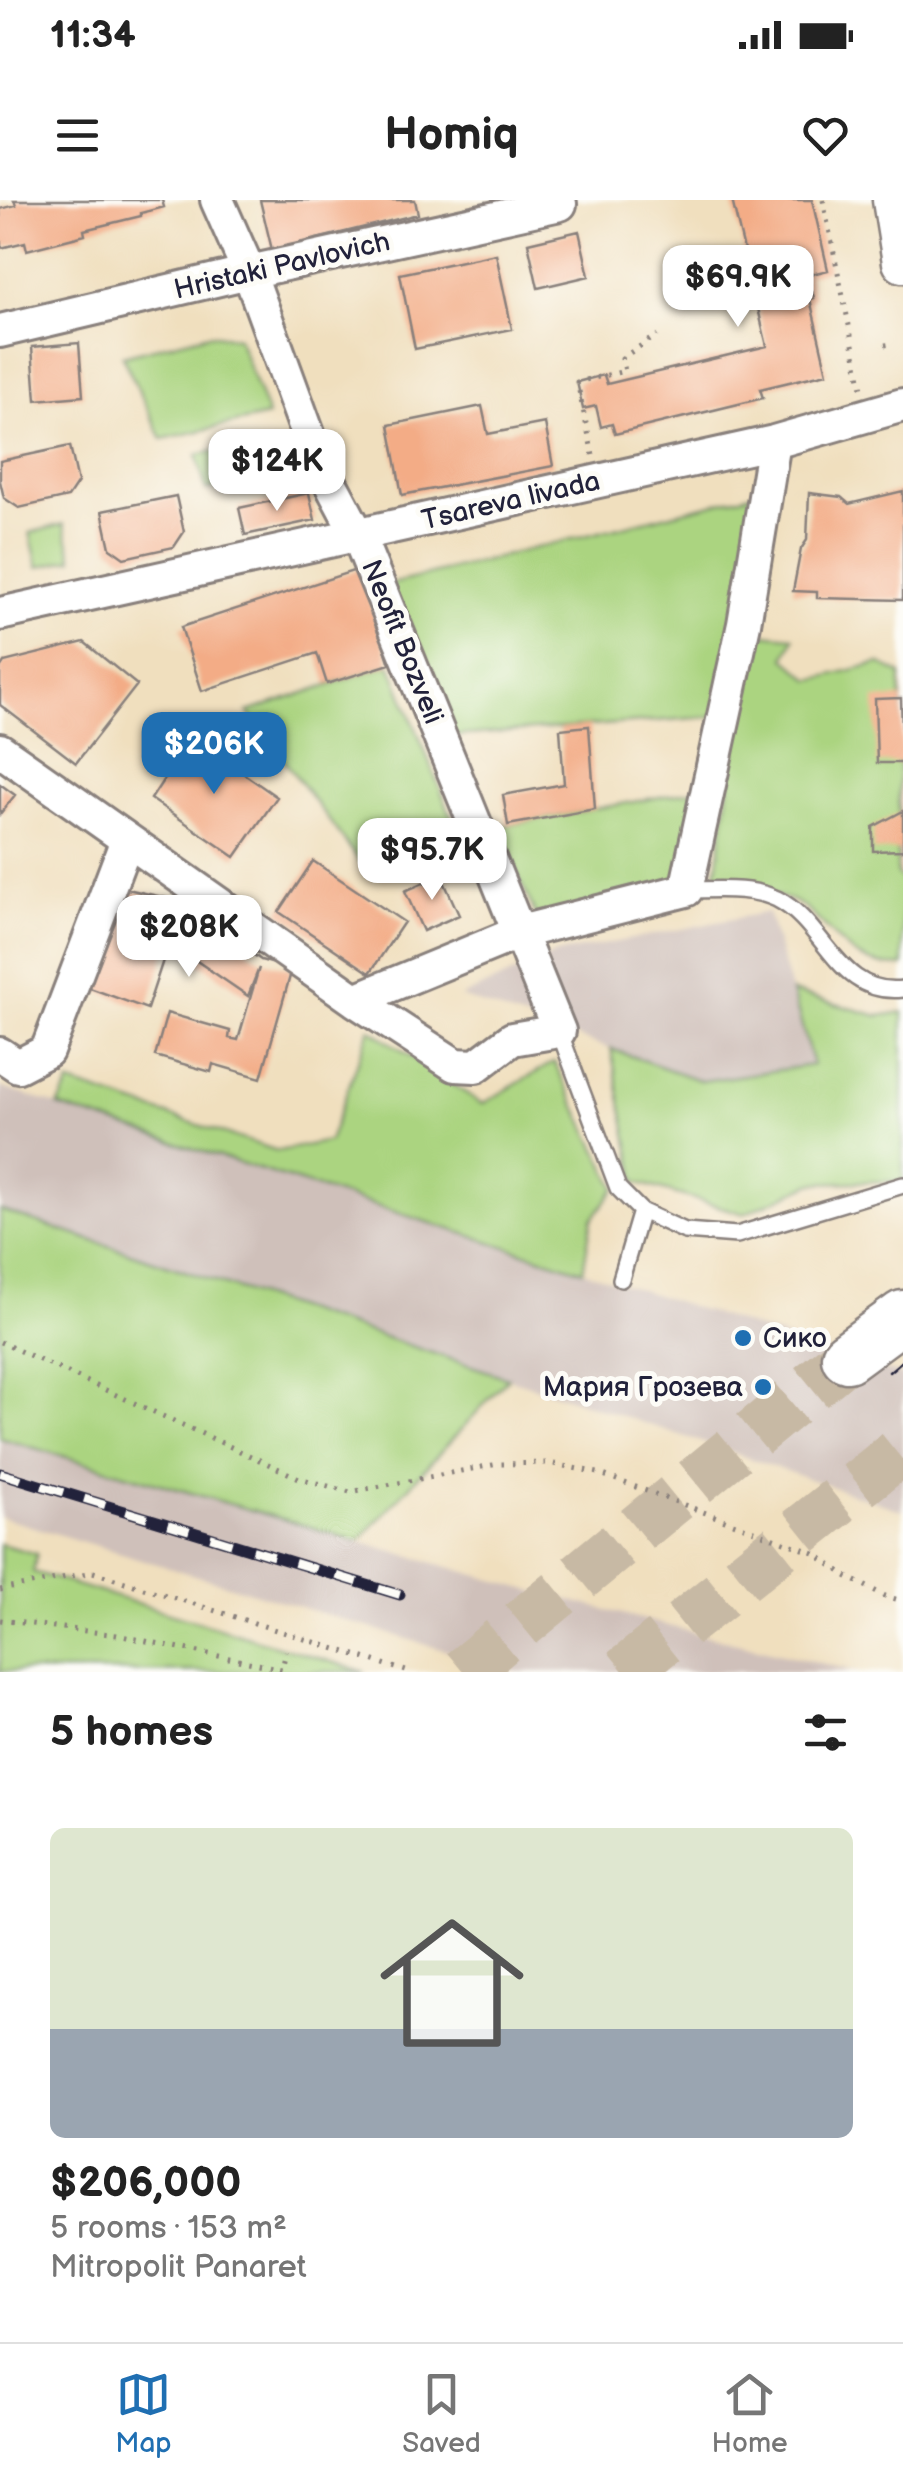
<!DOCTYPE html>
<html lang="en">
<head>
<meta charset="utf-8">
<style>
  :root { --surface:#fff; --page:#f6f6f6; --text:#222; --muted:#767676; --line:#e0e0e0; --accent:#1f6fb2 }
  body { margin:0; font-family:"Balsamiq Sans",sans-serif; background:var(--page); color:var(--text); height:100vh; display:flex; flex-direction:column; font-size:38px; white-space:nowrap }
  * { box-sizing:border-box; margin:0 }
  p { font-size:32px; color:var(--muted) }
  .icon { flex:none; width:55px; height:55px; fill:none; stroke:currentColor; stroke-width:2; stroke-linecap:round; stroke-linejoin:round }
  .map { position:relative; height:1472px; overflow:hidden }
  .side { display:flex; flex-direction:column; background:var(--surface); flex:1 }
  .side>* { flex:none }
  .price { position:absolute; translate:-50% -85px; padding:0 22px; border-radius:20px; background:#fff; color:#222; font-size:32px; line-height:65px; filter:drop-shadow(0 2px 5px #0008) }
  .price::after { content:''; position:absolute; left:50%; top:60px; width:30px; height:22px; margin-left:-15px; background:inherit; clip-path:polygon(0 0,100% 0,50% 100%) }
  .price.on { background:var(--accent); color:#fff }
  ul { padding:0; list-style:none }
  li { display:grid; align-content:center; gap:20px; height:530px; padding:0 50px }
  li+li { border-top:2px solid var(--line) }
  li span { display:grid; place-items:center; height:310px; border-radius:15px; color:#555 }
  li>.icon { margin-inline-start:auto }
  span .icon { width:180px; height:180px; fill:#fffc; stroke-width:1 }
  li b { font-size:42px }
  h2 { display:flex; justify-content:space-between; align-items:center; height:120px; padding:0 50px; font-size:42px }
  .status { display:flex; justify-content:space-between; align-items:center; height:70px; padding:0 50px; background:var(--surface); direction:ltr }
  .status svg { height:28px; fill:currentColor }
  header { display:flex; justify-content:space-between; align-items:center; height:130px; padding:0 50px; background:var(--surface); font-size:45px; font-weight:700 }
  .dock { display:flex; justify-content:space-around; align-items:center; height:140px; border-top:2px solid var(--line); background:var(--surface); font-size:28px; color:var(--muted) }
  .dock a { display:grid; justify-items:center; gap:5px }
  .dock .on { color:var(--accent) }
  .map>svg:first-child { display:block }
  .built { fill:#f2d4be }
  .industrial { fill:#cfc0ba }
  .green { fill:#abd480; stroke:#667b5e; stroke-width:2.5 }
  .building { fill:#f3ac86 }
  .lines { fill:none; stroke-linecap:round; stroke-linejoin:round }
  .primary-tunnel { stroke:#c7b9a4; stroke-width:50; stroke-dasharray:50 25; stroke-linecap:butt }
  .service-casing { stroke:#89807c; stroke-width:20 }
  .minor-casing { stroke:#89807c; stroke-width:38 }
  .tertiary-casing { stroke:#89807c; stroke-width:45 }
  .primary-casing { stroke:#89807c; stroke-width:55 }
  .path { stroke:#89807c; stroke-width:5; stroke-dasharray:2.5 8; stroke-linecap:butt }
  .service { stroke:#fff; stroke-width:15 }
  .minor { stroke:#fff; stroke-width:32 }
  .tertiary { stroke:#fff; stroke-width:40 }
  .primary { stroke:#fff; stroke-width:50 }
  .tram { stroke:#22223b; stroke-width:2.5 }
  .rail-casing { stroke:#22223b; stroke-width:11 }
  .rail { stroke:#fdfcf7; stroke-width:8; stroke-dasharray:22; stroke-linecap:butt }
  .path-bridge { stroke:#89807c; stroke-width:5; stroke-dasharray:2.5 8; stroke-linecap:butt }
  .poi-dot { fill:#1f6fb2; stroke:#fdfcf7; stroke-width:4 }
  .labels { text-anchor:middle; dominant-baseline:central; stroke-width:10; stroke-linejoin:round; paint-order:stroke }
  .street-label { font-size:28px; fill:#22223b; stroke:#fdfcf7 }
  .poi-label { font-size:28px; fill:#22223b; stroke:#fdfcf7; text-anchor:start }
</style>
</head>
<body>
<div class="status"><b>11:34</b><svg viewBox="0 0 49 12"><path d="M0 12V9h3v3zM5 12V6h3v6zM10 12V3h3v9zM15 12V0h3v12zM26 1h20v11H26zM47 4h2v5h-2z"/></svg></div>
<header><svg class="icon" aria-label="menu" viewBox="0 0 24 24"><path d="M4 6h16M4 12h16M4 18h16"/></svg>Homiq<svg class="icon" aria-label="heart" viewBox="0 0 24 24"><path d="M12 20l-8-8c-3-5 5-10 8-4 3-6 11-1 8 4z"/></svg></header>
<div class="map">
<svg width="903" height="1472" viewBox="0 0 903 1472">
  <rect width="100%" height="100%" fill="#fdfcf7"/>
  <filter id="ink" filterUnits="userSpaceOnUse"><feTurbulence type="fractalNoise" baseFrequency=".01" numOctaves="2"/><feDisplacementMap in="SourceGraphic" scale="20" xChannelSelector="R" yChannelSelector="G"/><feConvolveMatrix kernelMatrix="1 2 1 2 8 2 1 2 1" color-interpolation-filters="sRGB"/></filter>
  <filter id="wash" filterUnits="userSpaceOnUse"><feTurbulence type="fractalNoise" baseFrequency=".0048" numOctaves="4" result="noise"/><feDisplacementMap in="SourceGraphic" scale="40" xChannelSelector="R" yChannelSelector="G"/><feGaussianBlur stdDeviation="2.25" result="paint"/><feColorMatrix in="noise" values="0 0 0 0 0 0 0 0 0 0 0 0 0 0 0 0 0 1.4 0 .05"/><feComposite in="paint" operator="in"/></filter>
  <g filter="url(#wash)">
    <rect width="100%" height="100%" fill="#f0dfbe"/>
    <path class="built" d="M903 472V681L897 674 901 474Z"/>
    <path class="industrial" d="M768 712 813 865 702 881 461 797 555 754Z
      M0 887 583 1071 903 1176V1311L698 1241 0 1010Z
      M0 1238 518 1387 712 1437 859 1472H517L0 1317Z"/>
    <path class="green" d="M209 134 238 138 268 216 162 239 122 156Z
      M233 247 241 282 206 290 197 255Z
      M768 290 724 516 440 537 379 387Z
      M64 324 73 359 38 367 30 333Z
      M752 433 794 437 785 458 811 480 879 463 901 474 897 674 903 681V766C846 768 839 732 799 704 786 695 733 686 715 681Z
      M390 464 456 628 363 666 248 512Z
      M708 588 686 690 541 727 498 630 508 625Z
      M792 792 879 816 903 812V981L813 983 744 1014 636 982 611 849 702 881 813 865Z
      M370 829 482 904 554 862 616 988 592 1019 583 1071 58 906 70 883 278 951 329 941Z
      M0 1010 508 1178 359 1341 0 1238Z
      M0 1344 37 1354 33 1372 365 1472 0 1471Z"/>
    <g id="blocks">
      <path class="building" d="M14 0H162L164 7 141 13V16L84 30 85 35 27 50 25 42 1 48 0 9 16 5Z
        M260 0H415L418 14 272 50Z
        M732 0H812L828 70 808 75 814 98 810 99 827 173 760 189 763 198 615 234 612 224 601 227 596 206 583 209 577 182 604 175 607 184 767 146Z
        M579 31 589 76 538 88 528 43Z
        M496 54 512 129 415 149 400 74Z
        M79 143 83 196 36 200 32 147Z
        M482 206 488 234 545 223 553 266 402 295 389 225Z
        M70 246 78 282 68 297 19 308 4 298 0 281V261Z
        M903 291V400L817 398V392L793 391 801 349 807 340 809 293 841 297 849 304Z
        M309 293 315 320 245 335 239 308Z
        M176 296 184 332 174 347 124 358 110 348 102 311Z
        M359 369 390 464 327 484 317 453 202 491 181 427Z
        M84 442 137 485 76 563 0 505V468L4 462Z
        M901 498 903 563H877L875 499Z
        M589 526 595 609 508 625 503 595 564 584 560 529Z
        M191 537 277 597 235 657 151 599Z
        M0 584 15 595 0 614Z
        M903 611V650L873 651V627Z
        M313 661 404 722 370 773 279 712Z
        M441 675 459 715 423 731 405 691Z
        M119 687 179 701 261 760 292 769 261 878 213 864 211 872 155 856 167 813 230 831 229 838 238 840 259 768 248 796 169 742 147 809 87 787Z"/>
    </g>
  </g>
  <g filter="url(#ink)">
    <use href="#blocks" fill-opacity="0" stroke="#89807c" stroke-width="2.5"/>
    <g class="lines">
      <path class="primary-tunnel" d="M463 1472 847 1157
        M624 1472 903 1249"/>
      <g class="service-casing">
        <path id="service" d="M686 690C715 690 750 686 777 699 826 724 838 797 903 789
          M559 831 618 988 641 1011 685 1031 737 1035 903 985
          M621 1079 641 1011"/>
      </g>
      <g class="minor-casing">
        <path id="minor" d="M0 131 249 72 560 4 559 0
          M0 414 774 242 903 205
          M0 550 355 800 455 865 476 866 512 839 559 831 358 335 316 256 249 72 217 0
          M355 800 520 732 686 690 744 424 774 242
          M0 854 18 866 47 851 127 640"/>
      </g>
      <g class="tertiary-casing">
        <path id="tertiary" d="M893 0 903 62"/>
      </g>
      <g class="primary-casing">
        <path id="primary" d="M847 1157 903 1116"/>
      </g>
      <path class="path" d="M823 0 862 188
        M885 145 892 144
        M593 255 577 182 625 171 622 158 657 135
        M0 1142 299 1278 350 1292 498 1264 549 1263 598 1273 814 1353 846 1376 885 1396 903 1401
        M0 1390 93 1372
        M0 1420 117 1435 282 1469 286 1451"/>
      <use href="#service" class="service"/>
      <use href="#minor" class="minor"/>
      <use href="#tertiary" class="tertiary"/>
      <use href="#primary" class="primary"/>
      <path class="tram" d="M889 1172 903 1160"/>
      <g class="rail-casing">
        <path id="rail" d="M0 1273 400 1395"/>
      </g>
      <use href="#rail" class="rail"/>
      <path class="path-bridge" d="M93 1372 409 1472"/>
    </g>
  </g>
  <g class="poi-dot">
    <circle cx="743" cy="1138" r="10"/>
    <circle cx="763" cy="1187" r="10"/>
  </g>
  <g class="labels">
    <g class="street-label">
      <text transform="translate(282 66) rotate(-13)">Hristaki Pavlovich</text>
      <text transform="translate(511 301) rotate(-13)">Tsareva livada</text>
      <text transform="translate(402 442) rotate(68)">Neofit Bozveli</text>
    </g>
    <g class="poi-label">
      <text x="763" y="1138">Сико</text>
      <text x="743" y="1187" text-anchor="end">Мария Грозева</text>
    </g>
  </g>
</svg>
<b class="price" style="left:738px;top:130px">$69.9K</b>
<b class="price" style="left:277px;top:314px">$124K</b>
<b class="price on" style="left:214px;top:597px">$206K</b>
<b class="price" style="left:432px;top:703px">$95.7K</b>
<b class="price" style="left:189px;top:780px">$208K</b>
</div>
<section class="side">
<h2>5 homes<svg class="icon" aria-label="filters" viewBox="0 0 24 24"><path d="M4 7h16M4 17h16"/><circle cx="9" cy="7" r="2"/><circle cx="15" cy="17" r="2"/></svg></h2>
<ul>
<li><span style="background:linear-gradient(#dfe7d0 65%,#9aa5b1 0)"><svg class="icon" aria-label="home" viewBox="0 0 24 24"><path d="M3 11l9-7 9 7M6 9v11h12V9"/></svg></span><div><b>$206,000</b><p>5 rooms · 153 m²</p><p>Mitropolit Panaret</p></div></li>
</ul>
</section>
<nav class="dock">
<a class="on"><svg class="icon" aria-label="map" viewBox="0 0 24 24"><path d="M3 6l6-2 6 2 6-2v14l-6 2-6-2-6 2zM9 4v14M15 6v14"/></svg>Map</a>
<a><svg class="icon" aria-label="saved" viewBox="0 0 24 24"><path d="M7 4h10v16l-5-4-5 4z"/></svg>Saved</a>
<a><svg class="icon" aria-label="home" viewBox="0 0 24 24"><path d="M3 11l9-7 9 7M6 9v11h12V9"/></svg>Home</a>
</nav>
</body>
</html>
